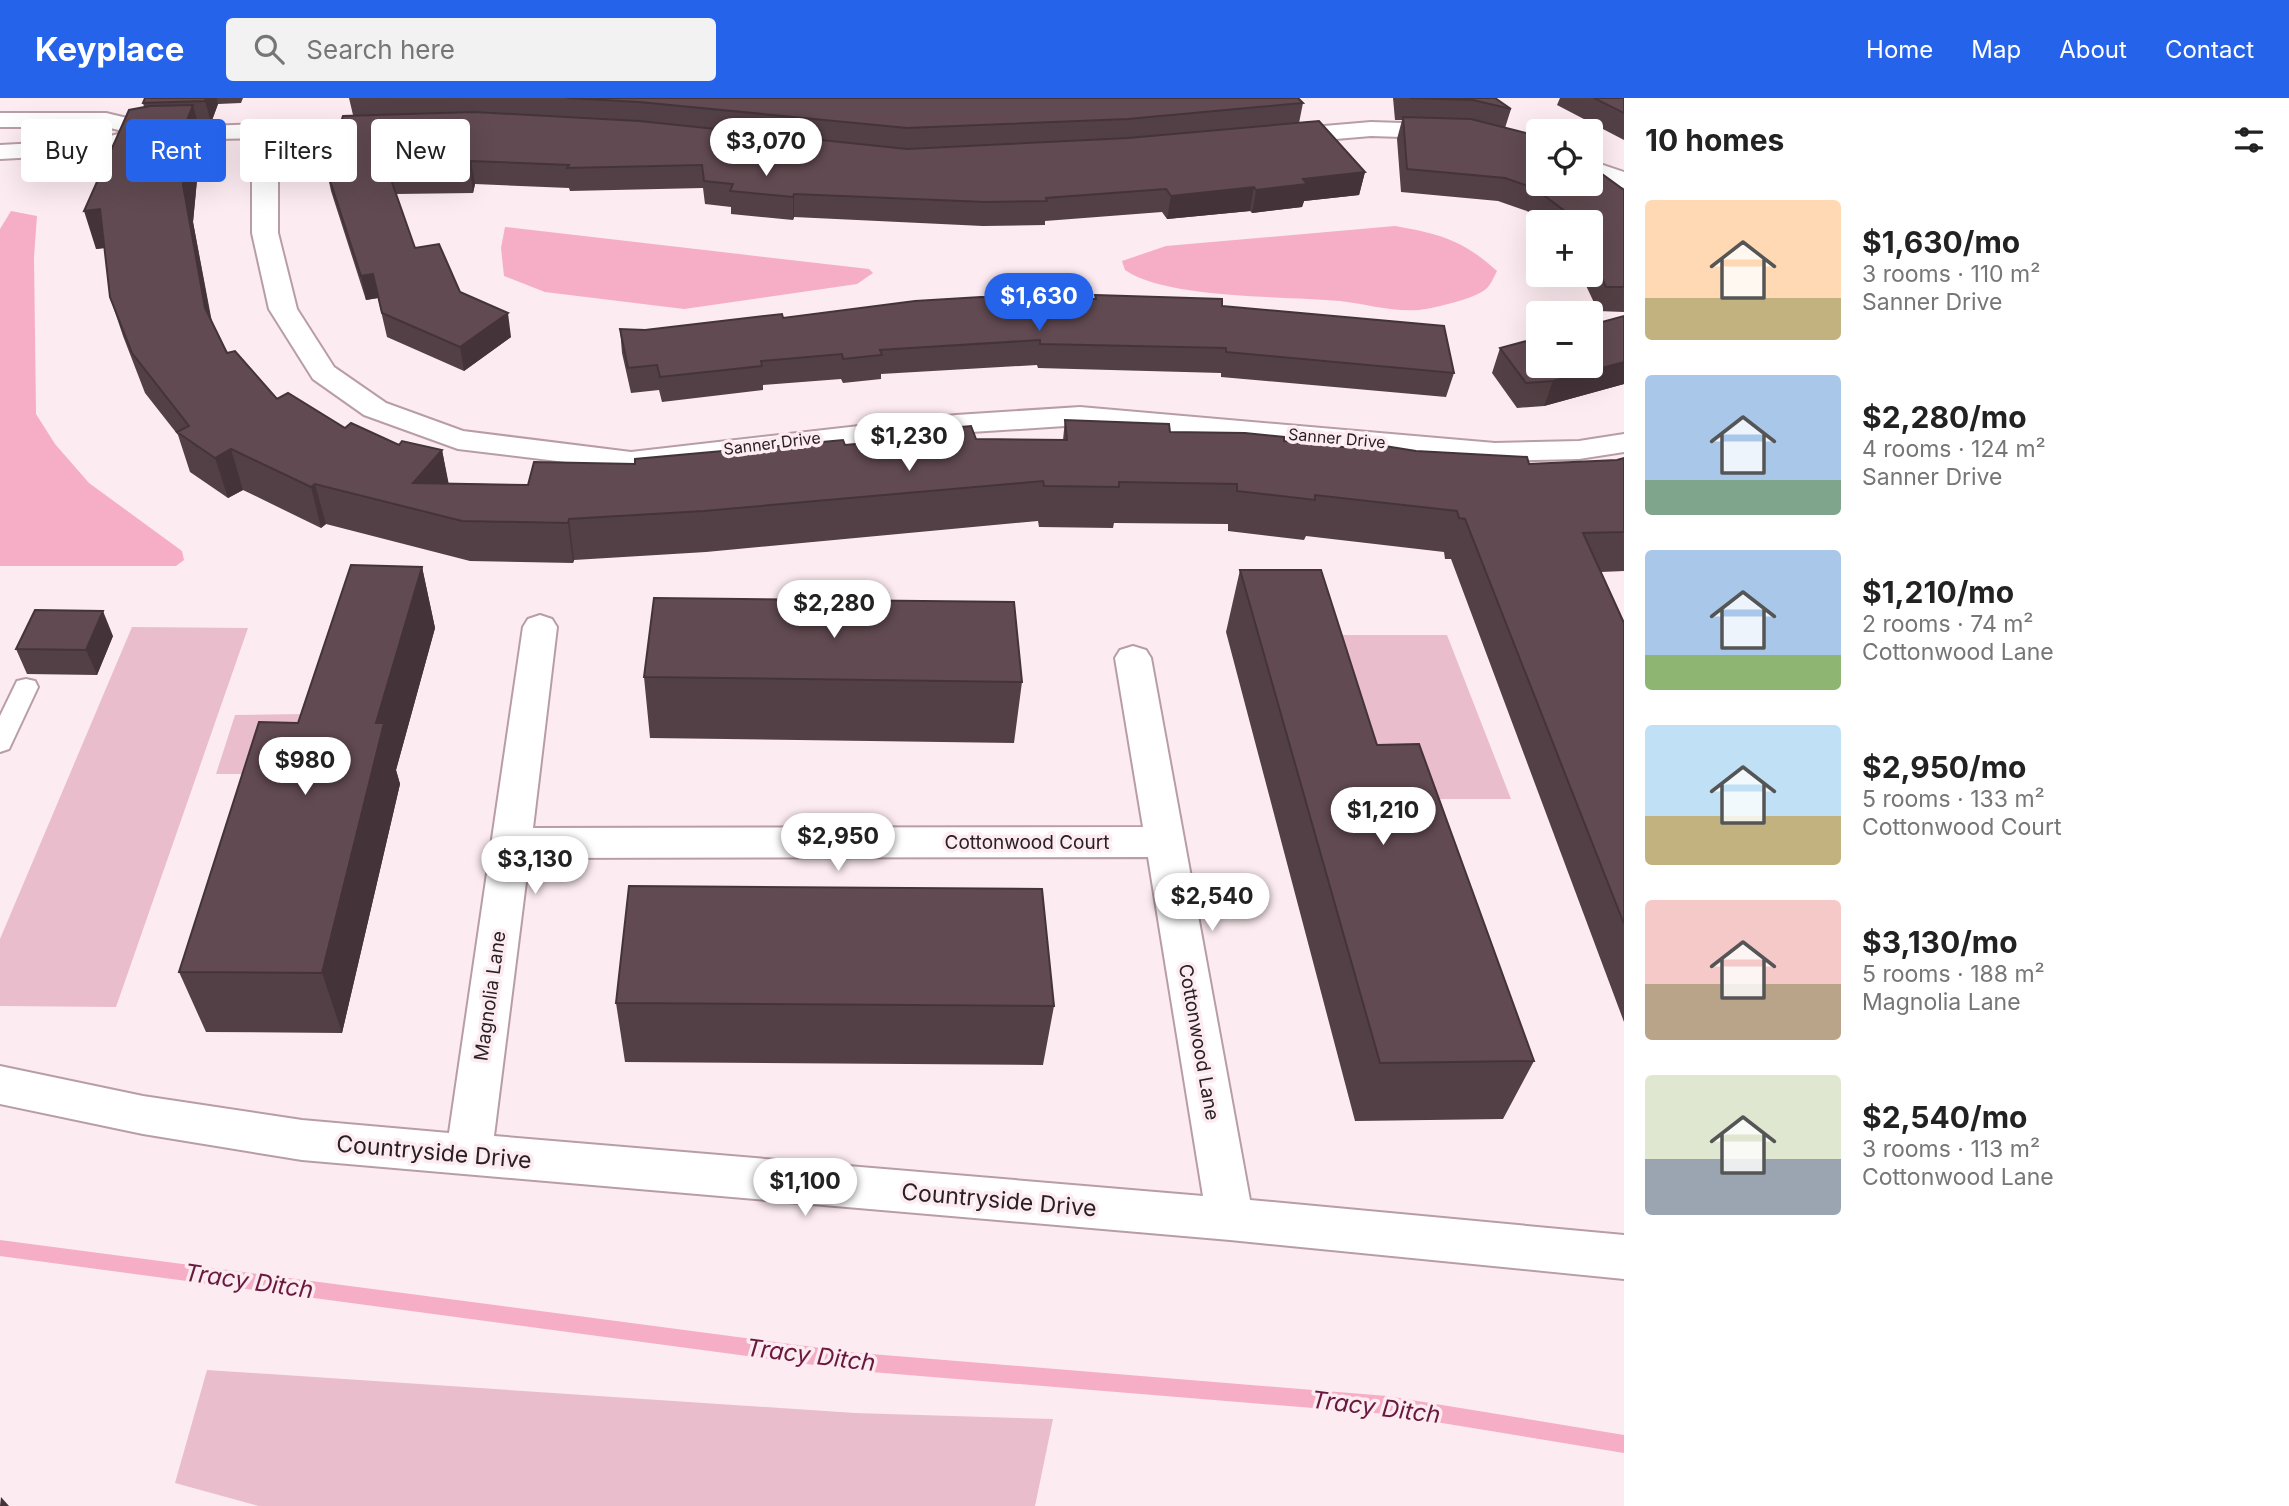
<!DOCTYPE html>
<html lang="en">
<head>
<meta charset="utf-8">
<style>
  :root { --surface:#fff; --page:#f2f2f2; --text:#222; --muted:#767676; --accent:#2563eb }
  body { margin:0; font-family:Inter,sans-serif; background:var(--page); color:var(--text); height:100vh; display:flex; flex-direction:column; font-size:26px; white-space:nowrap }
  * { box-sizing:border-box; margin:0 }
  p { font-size:23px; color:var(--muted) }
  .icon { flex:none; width:38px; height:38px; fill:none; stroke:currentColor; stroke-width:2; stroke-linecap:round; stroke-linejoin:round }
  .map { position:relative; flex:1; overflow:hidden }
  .sheet { display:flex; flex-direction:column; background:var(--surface); width:665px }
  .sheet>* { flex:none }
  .guide { position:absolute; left:21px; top:21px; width:665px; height:63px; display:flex; gap:14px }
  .controls { position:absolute; left:1526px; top:21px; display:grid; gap:14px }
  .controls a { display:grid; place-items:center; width:77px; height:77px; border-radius:7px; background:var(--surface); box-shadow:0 7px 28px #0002; font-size:35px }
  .price { position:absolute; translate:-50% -60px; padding:0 16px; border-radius:24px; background:#fff; color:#222; font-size:23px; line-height:46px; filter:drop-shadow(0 2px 4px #0008) }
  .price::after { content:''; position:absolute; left:50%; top:42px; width:21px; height:16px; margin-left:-10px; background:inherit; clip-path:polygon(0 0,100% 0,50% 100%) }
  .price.on { background:var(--accent); color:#fff }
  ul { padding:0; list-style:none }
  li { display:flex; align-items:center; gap:21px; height:175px; padding:0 21px }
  li span { display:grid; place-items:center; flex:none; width:196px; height:140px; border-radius:7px; color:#555 }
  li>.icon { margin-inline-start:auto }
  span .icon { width:84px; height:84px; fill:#fffc; stroke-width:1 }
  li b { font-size:30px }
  h2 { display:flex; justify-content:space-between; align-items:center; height:84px; padding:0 21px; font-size:30px }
  .tag { padding:0 24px; border-radius:7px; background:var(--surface); box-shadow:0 7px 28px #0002; font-size:24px; line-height:63px }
  .tag.on { background:var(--accent); color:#fff }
  header { display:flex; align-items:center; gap:42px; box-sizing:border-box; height:98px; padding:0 35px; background:var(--accent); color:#fff }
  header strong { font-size:33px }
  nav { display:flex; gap:38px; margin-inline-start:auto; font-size:24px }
  .search { width:490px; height:63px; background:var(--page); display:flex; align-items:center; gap:18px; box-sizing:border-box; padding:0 24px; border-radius:7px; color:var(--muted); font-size:26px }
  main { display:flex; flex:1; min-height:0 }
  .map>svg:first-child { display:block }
  .green { fill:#eabdcc }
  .water { fill:#f5aec6 }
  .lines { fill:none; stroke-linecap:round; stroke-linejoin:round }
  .stream { fill:#f5aec6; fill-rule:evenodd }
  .lane-casing { stroke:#b89da5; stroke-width:4 }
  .street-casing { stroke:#b89da5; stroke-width:4 }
  .lane { fill:#fff; fill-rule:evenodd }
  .street { fill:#fff; fill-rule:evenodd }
  .wall { fill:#534046 }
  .shaded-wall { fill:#443439 }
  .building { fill:#614a51; stroke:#443439; stroke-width:2 }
  .labels { text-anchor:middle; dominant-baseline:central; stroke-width:7; stroke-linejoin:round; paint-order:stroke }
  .far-street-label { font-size:16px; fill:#2a2023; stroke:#fcebf0 }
  .street-label { font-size:19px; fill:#2a2023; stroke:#fcebf0 }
  .near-street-label { font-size:23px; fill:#2a2023; stroke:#fcebf0 }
  .near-water-label { font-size:24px; font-style:italic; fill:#69193e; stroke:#fcebf0 }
</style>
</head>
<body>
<header>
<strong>Keyplace</strong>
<div class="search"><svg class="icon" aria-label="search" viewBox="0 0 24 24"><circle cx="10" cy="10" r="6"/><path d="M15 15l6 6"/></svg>Search here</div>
<nav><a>Home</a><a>Map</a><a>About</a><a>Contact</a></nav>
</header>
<main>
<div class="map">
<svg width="1624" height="1408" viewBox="0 0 1624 1408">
  <rect width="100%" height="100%" fill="#fcebf0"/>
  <path class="green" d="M132 529 248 530 116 909 0 908V841Z
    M1327 537H1447L1511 701H1378Z
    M305 616 289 676H216L235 617Z
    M207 1272 855 1315 1053 1321 1035 1408H259L175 1385Z"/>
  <path class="water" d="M11 113 37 118 34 159 36 316 55 346 89 385 182 453 184 462 176 468H0V131Z
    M1395 128C1440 136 1463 142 1497 173 1494 179 1490 188 1486 191 1474 201 1435 210 1419 212 1392 214 1366 206 1340 203 1286 198 1166 201 1125 172L1122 163 1166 148Z
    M505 129 869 171 873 175 857 186 684 211 545 194 504 178 501 150Z"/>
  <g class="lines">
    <path class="stream" d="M0 1142 859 1255 1387 1298 1624 1337V1355L1387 1316 859 1273 0 1158Z"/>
    <g class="lane-casing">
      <path id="lane" d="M26 581 35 583 38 589 9 651 0 654V618L17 583Z"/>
    </g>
    <g class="street-casing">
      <path id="street" d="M0 15H106L144 24 146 30 288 25H399L402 30 399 35 390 37 297 39 278 79V135L297 211 334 269 386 305 463 333 631 354 956 317 1080 309 1495 345 1579 343 1624 336V354L1579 361 1495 363 1080 327 956 335 631 372 458 351 364 317 313 281 269 211 252 135V79L272 40 160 42 93 56 0 61V47L93 42 127 34 106 29H0Z
        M1371 24 1466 27 1538 45V60L1465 41 1371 38 1277 46 1268 44 1265 39 1268 34 1277 32Z
        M1591 63 1624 74V90L1591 79Z
        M540 517 552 521 557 529 533 730 1143 729 1115 560 1120 552 1133 548 1146 552 1151 560 1250 1102 1624 1137V1181L1230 1142 302 1062 143 1036 0 1006V968L143 998 302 1022 449 1035 523 529 528 521ZM1148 759 1203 1098 494 1038 529 760Z"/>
    </g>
    <use href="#lane" class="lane"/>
    <use href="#street" class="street"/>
  </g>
  <path class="wall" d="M145 0H243L241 5 218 6 211 25 198 26 203 44 193 69 197 82 193 124 212 224 227 255 277 301 345 330 399 347 442 352 448 385 528 387 635 366 928 339 929 332 976 341 1063 342 1065 322 1170 334 1284 343 1370 352 1372 346 1416 353 1529 366 1617 362 1624 360V473L1601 474 1624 525V924L1451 461H1445L1444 454 1306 438 1304 442 1228 433V426L1114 425 1113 430 1039 429 1038 423 706 454 574 462 573 465 470 463 326 426 321 430 243 392 228 400 190 374 178 337 145 295 123 238 110 199 105 150 96 151 144 9 143 5Z
    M349 0H1298L1303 5 1299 25 1365 74 1359 97 1304 103 1302 109 1252 115 1250 113 1167 121 1162 114 1045 123V127L983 128 794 119 793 122 731 116V109L705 106 703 90 570 93 569 90 475 86 473 95 396 96 415 150 460 194 511 239 464 273 387 239 378 200 366 202 331 93 326 70 353 17Z
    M1393 0H1495L1511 11 1505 30 1624 92V214L1598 213 1581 177H1591V124H1541L1527 113 1498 103 1401 94 1397 41 1402 22H1395Z
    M1560 0H1624V42L1557 7Z
    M1095 197 1222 208 1454 275 1446 299 1221 279V275L1038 270 1037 267 881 276V281L843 285 841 281 763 287V292L662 304 659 292 631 295 622 255 620 231 645 232 783 220 1095 201Z
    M1624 218V286L1544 308 1517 310 1492 275 1500 250Z
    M422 469 435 530 396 672 400 686 342 935 206 934 179 874 298 625Z
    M1240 472 1377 647 1534 963 1503 1021 1355 1023 1226 534Z
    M113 538 97 577 27 576 16 551Z
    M644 579 1022 584 1014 645 650 640Z
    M616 905 1054 908 1043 967 625 964Z"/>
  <path class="shaded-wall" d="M206 0H217L218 6 211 25 205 3Z
    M193 7 203 44 193 69 197 82 193 124 216 249 205 210 183 87 178 45Z
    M471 63 475 86 473 95 470 71Z
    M1365 74 1359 97 1304 103 1302 109 1252 115 1256 92 1303 81Z
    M1254 89 1250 113 1167 121 1171 98Z
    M794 96V119L793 122V99Z
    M100 111 112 149 96 151 84 113Z
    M373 176 378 200 366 202 361 178Z
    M508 215 511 239 464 273 460 249Z
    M1624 264V286L1544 308 1553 283Z
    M231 351 243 392 228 400 215 360Z
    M442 352 450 392 413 385Z
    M315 386 326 426 321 430 311 389Z
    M569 421 574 462 573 465 568 425Z
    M422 469 435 530 396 672 400 686 342 935 322 875 376 625Z
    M103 513 113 538 97 577 86 552Z
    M1 1399 9 1408H0Z"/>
  <path class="building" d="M145 0H206L205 3 143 5Z
    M567 0H1298L1303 5 1128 21 907 30 639 4Z
    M1410 0H1495L1511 11 1473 2Z
    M1594 0H1624V15Z
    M193 7 178 45 186 44 183 87 205 210 227 255 235 253 277 301 288 295 345 330 351 325 399 347 402 343 442 352 413 385 528 387 534 364 635 366V361L843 342 845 347 931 339 929 332 971 328 976 341 1067 342 1065 322 1169 326 1170 334 1245 335 1284 339V343L1372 352V346L1416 353 1527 359 1529 366 1617 362 1624 360V434L1583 435 1624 525V826L1465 421 1459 420 1457 413 1315 397V402L1237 393V386L1119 384V389L1044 388 1043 383 704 413 569 421 568 425 462 423 315 386 311 389 231 351 215 360 177 334 189 328 132 255 110 199 100 111 84 113 129 12 150 8Z
    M474 14 639 23 907 51 1128 40 1319 23 1365 74 1303 81 1307 86 1256 92 1254 89 1171 98 1166 91 1046 100 1047 103 985 104 794 96 793 99 730 93 733 86 704 83 702 67 567 70 569 67 471 63 470 71 388 73 415 150 439 146 460 194 508 215 460 249 382 215 373 176 361 178 326 70 343 18Z
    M1403 19 1471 21 1538 38V86H1591V68L1624 92V189H1606L1591 155V124H1576L1574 120 1534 90 1505 80 1407 71Z
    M1095 197 1222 201V208L1444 228 1454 275 1226 254V250L1040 246V242L880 252 882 257 843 261 842 256 761 263 762 268 660 279 657 267 628 270 620 231 645 232 782 216 783 220 915 203 981 199 1096 201Z
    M1624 218V264L1553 283 1526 285 1500 250 1538 240V268H1591V227Z
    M351 467 422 469 376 625H384L322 875 179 874 259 624 298 625Z
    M1240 472H1321L1377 647 1419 646 1534 963 1380 965Z
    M654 500 1014 504 1022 584 644 579Z
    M35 512 103 513 86 552 16 551Z
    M629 788 1042 791 1054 908 616 905Z"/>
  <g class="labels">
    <g class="far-street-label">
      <text transform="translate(1337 340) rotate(5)">Sanner Drive</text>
      <text transform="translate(772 345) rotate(-7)">Sanner Drive</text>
    </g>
    <g class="street-label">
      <text x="1027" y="744">Cottonwood Court</text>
      <text transform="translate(490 898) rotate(-82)">Magnolia Lane</text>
      <text transform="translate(1199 944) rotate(80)">Cottonwood Lane</text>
    </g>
    <g class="near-street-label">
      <text transform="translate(434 1054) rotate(5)">Countryside Drive</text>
      <text transform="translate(999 1102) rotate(5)">Countryside Drive</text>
    </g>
    <g class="near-water-label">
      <text transform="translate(249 1183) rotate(8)">Tracy Ditch</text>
      <text transform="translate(811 1257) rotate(7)">Tracy Ditch</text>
      <text transform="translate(1376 1309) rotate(7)">Tracy Ditch</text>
    </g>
  </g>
</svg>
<div class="controls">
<a><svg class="icon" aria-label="locate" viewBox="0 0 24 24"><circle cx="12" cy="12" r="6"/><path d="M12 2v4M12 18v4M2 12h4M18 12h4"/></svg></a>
<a>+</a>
<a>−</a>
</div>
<b class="price" style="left:766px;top:80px">$3,070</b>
<b class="price on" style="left:1039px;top:235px">$1,630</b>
<b class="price" style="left:909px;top:375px">$1,230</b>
<b class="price" style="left:834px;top:542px">$2,280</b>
<b class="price" style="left:305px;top:699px">$980</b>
<b class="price" style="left:1383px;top:749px">$1,210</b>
<b class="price" style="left:838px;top:775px">$2,950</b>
<b class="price" style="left:535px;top:798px">$3,130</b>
<b class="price" style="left:1212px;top:835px">$2,540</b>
<b class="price" style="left:805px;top:1120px">$1,100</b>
<div class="guide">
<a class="tag">Buy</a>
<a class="tag on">Rent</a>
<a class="tag">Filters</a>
<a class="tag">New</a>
</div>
</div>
<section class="sheet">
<h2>10 homes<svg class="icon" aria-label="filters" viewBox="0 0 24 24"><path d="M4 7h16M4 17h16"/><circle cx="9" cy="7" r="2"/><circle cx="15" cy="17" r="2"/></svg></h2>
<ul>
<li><span style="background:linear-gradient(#ffd9b3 70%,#c2b280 0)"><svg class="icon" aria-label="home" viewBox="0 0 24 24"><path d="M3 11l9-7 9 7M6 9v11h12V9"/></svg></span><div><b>$1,630/mo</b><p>3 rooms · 110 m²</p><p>Sanner Drive</p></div></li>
<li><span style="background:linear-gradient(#a9c7e8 75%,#7fa58c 0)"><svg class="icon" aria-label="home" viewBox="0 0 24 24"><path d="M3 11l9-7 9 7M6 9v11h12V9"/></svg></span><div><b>$2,280/mo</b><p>4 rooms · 124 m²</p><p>Sanner Drive</p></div></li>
<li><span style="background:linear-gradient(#a9c7e8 75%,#8fb573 0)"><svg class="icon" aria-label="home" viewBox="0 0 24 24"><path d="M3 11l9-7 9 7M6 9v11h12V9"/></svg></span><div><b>$1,210/mo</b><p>2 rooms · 74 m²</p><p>Cottonwood Lane</p></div></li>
<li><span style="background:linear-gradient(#bfe0f5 65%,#c2b280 0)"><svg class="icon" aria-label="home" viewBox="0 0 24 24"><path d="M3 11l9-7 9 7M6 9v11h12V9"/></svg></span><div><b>$2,950/mo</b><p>5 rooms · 133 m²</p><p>Cottonwood Court</p></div></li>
<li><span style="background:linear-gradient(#f6c9c9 60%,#b9a48a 0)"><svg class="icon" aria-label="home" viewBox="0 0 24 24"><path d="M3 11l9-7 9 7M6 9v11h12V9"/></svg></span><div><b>$3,130/mo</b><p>5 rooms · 188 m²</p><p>Magnolia Lane</p></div></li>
<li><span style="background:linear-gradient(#dfe7d0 60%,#9aa5b1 0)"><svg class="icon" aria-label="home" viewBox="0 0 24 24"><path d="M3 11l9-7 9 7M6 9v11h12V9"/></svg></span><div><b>$2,540/mo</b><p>3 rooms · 113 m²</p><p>Cottonwood Lane</p></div></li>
</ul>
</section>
</main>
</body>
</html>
